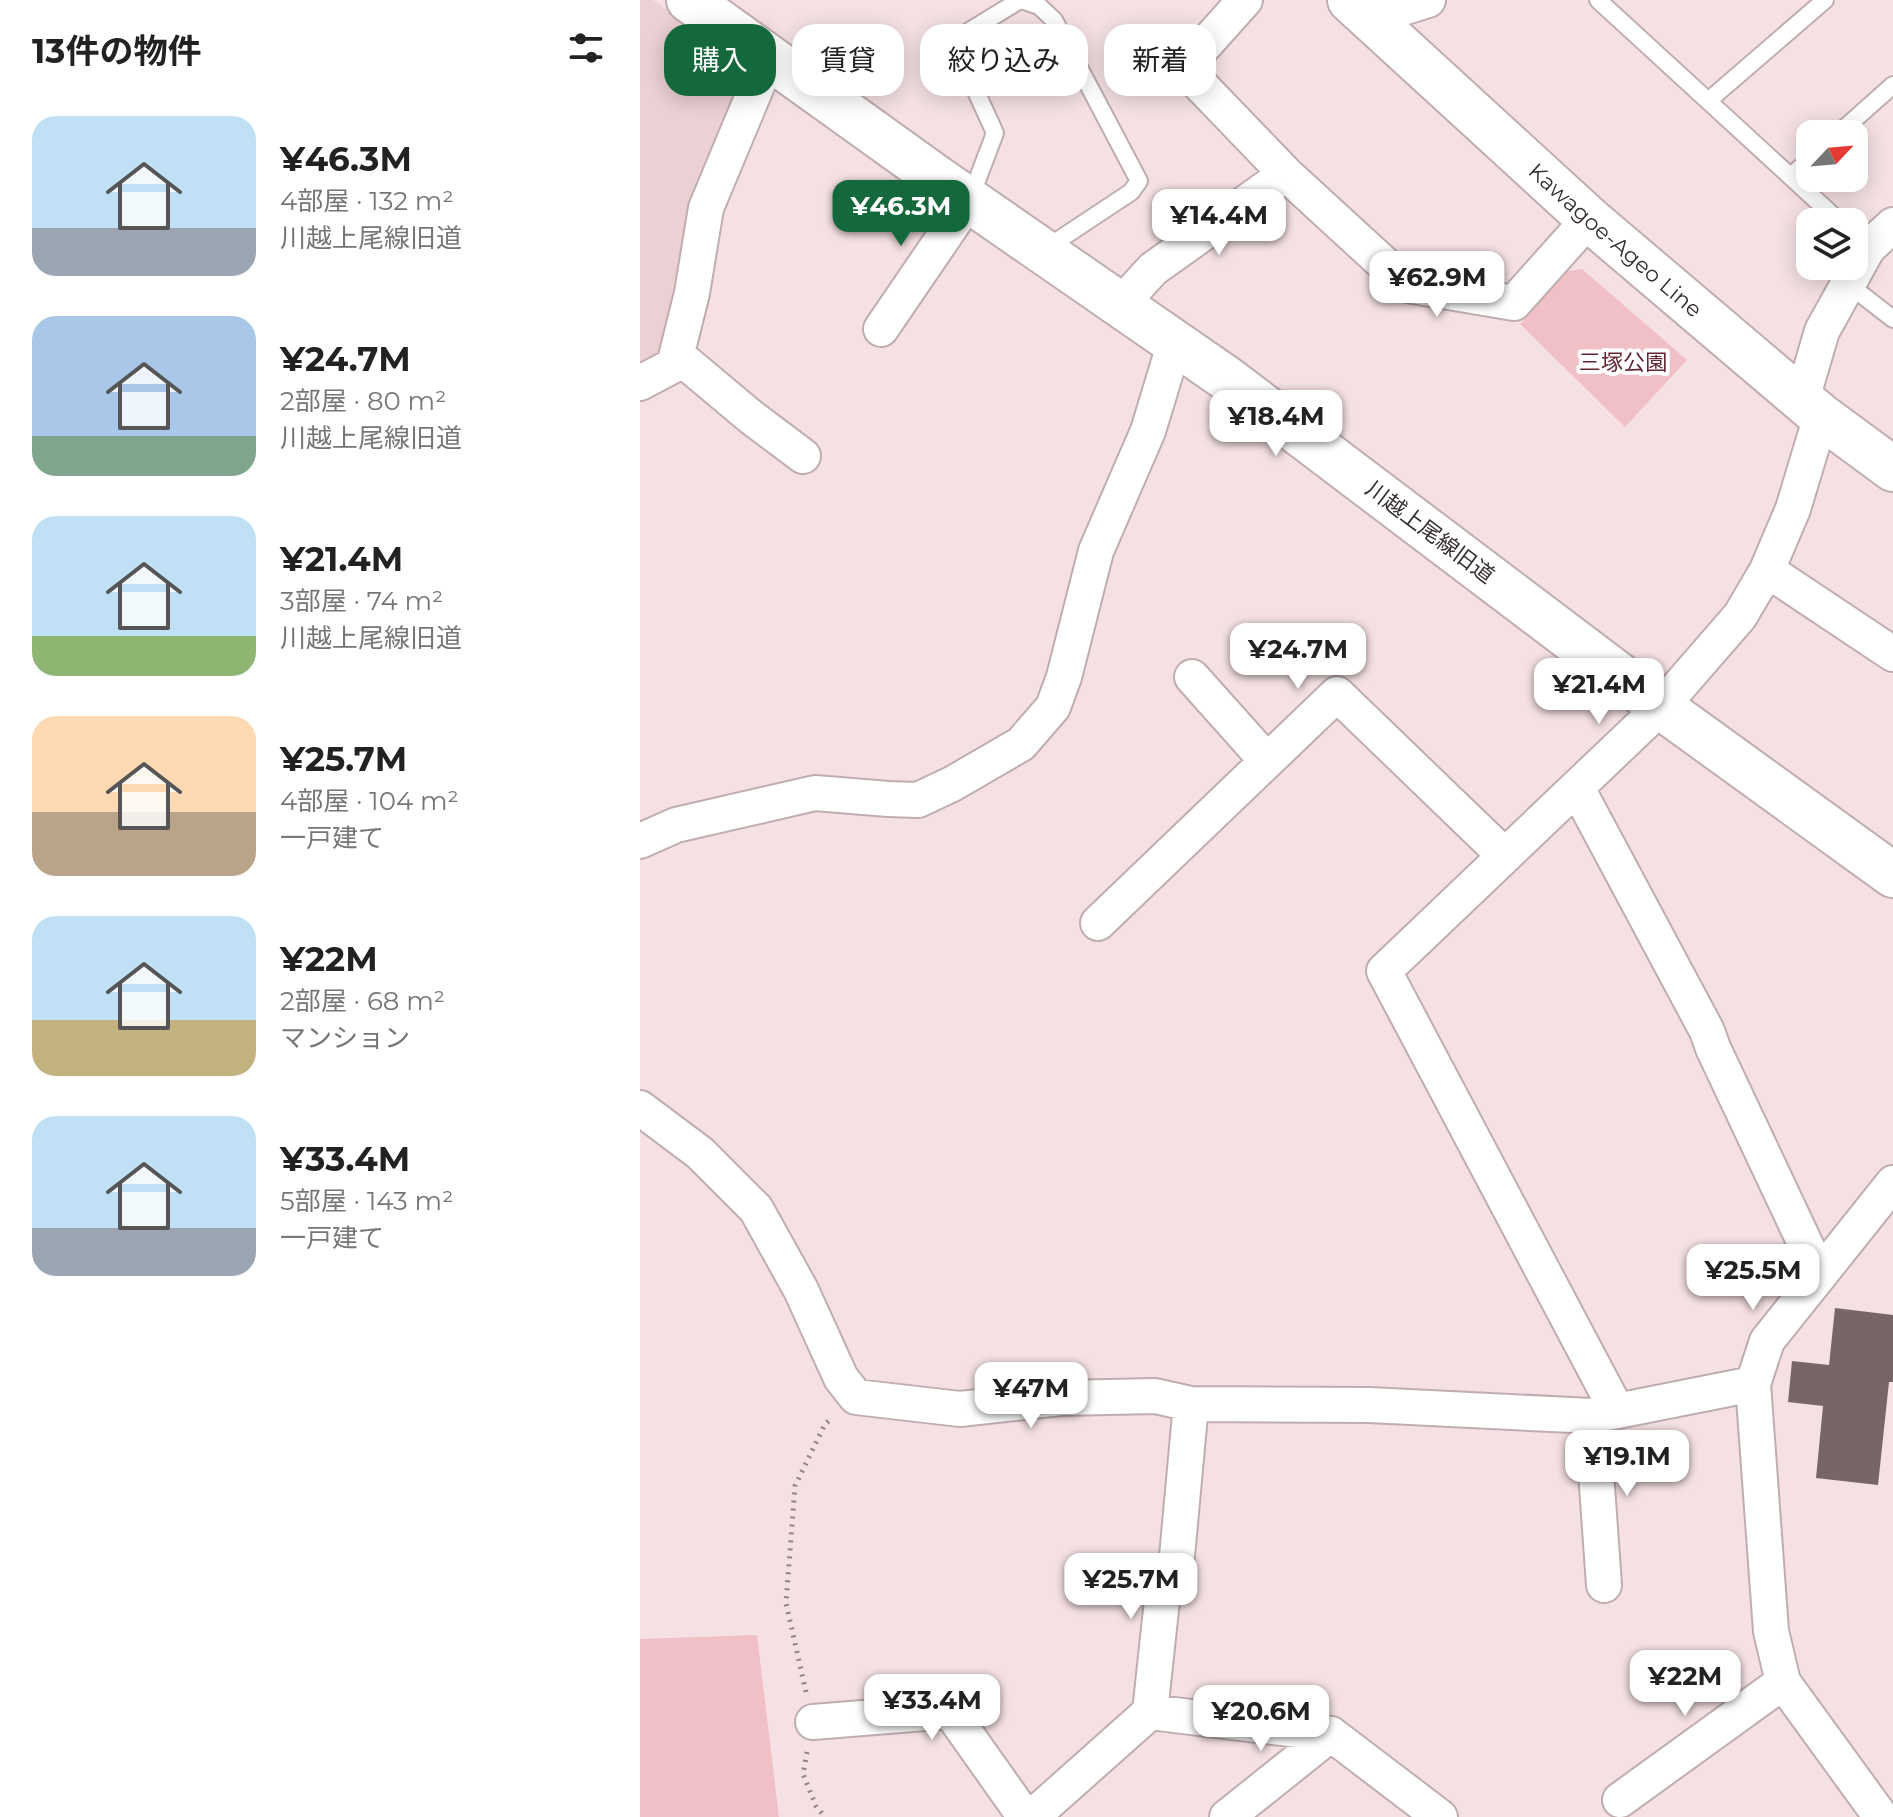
<!DOCTYPE html>
<html lang="ja">
<head>
<meta charset="utf-8">
<style>
  :root { --surface:#fff; --page:#f2f2f2; --text:#222; --muted:#767676; --accent:#13693c }
  body { margin:0; font-family:Montserrat,"Noto Sans JP",sans-serif; background:var(--page); color:var(--text); height:100vh; display:flex; flex-direction:column; font-size:30px; white-space:nowrap }
  * { box-sizing:border-box; margin:0 }
  p { font-size:26px; color:var(--muted) }
  .icon { flex:none; width:44px; height:44px; fill:none; stroke:currentColor; stroke-width:2; stroke-linecap:round; stroke-linejoin:round }
  .map { position:relative; flex:1; overflow:hidden }
  .drawer { display:flex; flex-direction:column; background:var(--surface); width:640px }
  .drawer>* { flex:none }
  .guide { position:absolute; left:24px; top:24px; width:760px; height:72px; display:flex; gap:16px }
  .needle { width:52px; rotate:64deg }
  .tools { position:absolute; left:1156px; top:120px; display:grid; gap:16px }
  .tools a { display:grid; place-items:center; width:72px; height:72px; border-radius:16px; background:var(--surface); box-shadow:0 4px 20px #0003; font-size:40px }
  .price { position:absolute; translate:-50% -68px; padding:0 18px; border-radius:16px; background:#fff; color:#222; font-size:26px; line-height:52px; filter:drop-shadow(0 2px 4px #0008) }
  .price::after { content:''; position:absolute; left:50%; top:48px; width:24px; height:18px; margin-left:-12px; background:inherit; clip-path:polygon(0 0,100% 0,50% 100%) }
  .price.active { background:var(--accent); color:#fff }
  ul { padding:0; list-style:none }
  li { display:flex; align-items:center; gap:24px; height:200px; padding:0 32px }
  li span { display:grid; place-items:center; flex:none; width:224px; height:160px; border-radius:24px; color:#555 }
  li>.icon { margin-inline-start:auto }
  span .icon { width:96px; height:96px; fill:#fffc; stroke-width:1 }
  li b { font-size:34px }
  h2 { display:flex; justify-content:space-between; align-items:center; height:96px; padding:0 32px; font-size:34px }
  .chip { padding:0 28px; border-radius:24px; background:var(--surface); box-shadow:0 4px 20px #0003; font-size:28px; line-height:72px }
  .chip.active { background:var(--accent); color:#fff }
  main { display:flex; flex:1; min-height:0 }
  .map>svg:first-child { display:block }
  .built { fill:#ebd0d4 }
  .green { fill:#f1c0c7 }
  .building { fill:#776668 }
  .lines { fill:none; stroke-linecap:round; stroke-linejoin:round }
  .lane-casing { stroke:#bfadaf; stroke-width:20 }
  .street-casing { stroke:#bfadaf; stroke-width:38 }
  .secondary-casing { stroke:#bfadaf; stroke-width:48 }
  .primary-casing { stroke:#bfadaf; stroke-width:48 }
  .path { stroke:#928586; stroke-width:5; stroke-dasharray:2 6; stroke-linecap:butt }
  .lane { stroke:#fff; stroke-width:16 }
  .street { stroke:#fff; stroke-width:34 }
  .secondary { stroke:#fff; stroke-width:44 }
  .primary { stroke:#fff; stroke-width:44 }
  .labels { text-anchor:middle; dominant-baseline:central; stroke-width:8; stroke-linejoin:round; paint-order:stroke }
  .street-label { font-size:22px; fill:#362f30; stroke:#fff }
  .park-label { font-size:22px; fill:#652633; stroke:#fff }
</style>
</head>
<body>
<main>
<section class="drawer">
<h2>13件の物件<svg class="icon" aria-label="filters" viewBox="0 0 24 24"><path d="M4 7h16M4 17h16"/><circle cx="9" cy="7" r="2"/><circle cx="15" cy="17" r="2"/></svg></h2>
<ul>
<li><span style="background:linear-gradient(#bfe0f5 70%,#9aa5b1 0)"><svg class="icon" aria-label="home" viewBox="0 0 24 24"><path d="M3 11l9-7 9 7M6 9v11h12V9"/></svg></span><div><b>¥46.3M</b><p>4部屋 · 132 m²</p><p>川越上尾線旧道</p></div></li>
<li><span style="background:linear-gradient(#a9c7e8 75%,#7fa58c 0)"><svg class="icon" aria-label="home" viewBox="0 0 24 24"><path d="M3 11l9-7 9 7M6 9v11h12V9"/></svg></span><div><b>¥24.7M</b><p>2部屋 · 80 m²</p><p>川越上尾線旧道</p></div></li>
<li><span style="background:linear-gradient(#bfe0f5 75%,#8fb573 0)"><svg class="icon" aria-label="home" viewBox="0 0 24 24"><path d="M3 11l9-7 9 7M6 9v11h12V9"/></svg></span><div><b>¥21.4M</b><p>3部屋 · 74 m²</p><p>川越上尾線旧道</p></div></li>
<li><span style="background:linear-gradient(#ffd9b3 60%,#b9a48a 0)"><svg class="icon" aria-label="home" viewBox="0 0 24 24"><path d="M3 11l9-7 9 7M6 9v11h12V9"/></svg></span><div><b>¥25.7M</b><p>4部屋 · 104 m²</p><p>一戸建て</p></div></li>
<li><span style="background:linear-gradient(#bfe0f5 65%,#c2b280 0)"><svg class="icon" aria-label="home" viewBox="0 0 24 24"><path d="M3 11l9-7 9 7M6 9v11h12V9"/></svg></span><div><b>¥22M</b><p>2部屋 · 68 m²</p><p>マンション</p></div></li>
<li><span style="background:linear-gradient(#bfe0f5 70%,#9aa5b1 0)"><svg class="icon" aria-label="home" viewBox="0 0 24 24"><path d="M3 11l9-7 9 7M6 9v11h12V9"/></svg></span><div><b>¥33.4M</b><p>5部屋 · 143 m²</p><p>一戸建て</p></div></li>
</ul>
</section>
<div class="map">
<svg width="1253" height="1817" viewBox="0 0 1253 1817">
  <rect width="100%" height="100%" fill="#f5e1e3"/>
  <path class="built" d="M0 0H13L103 61 112 78 19 358 0 368Z"/>
  <path class="green" d="M942 269 1047 360 985 427 880 324 926 271Z
    M117 1635 139 1817H0V1639Z"/>
  <path class="building" d="M1195 1308 1253 1315V1382H1249L1238 1485 1176 1478 1183 1406 1148 1402 1152 1361 1189 1365Z"/>
  <g class="lines">
    <g class="lane-casing">
      <path id="lane" d="M381 0 399 6 414 20 499 181 491 192 405 249
        M958 0 1200 222
        M1068 101 1185 0
        M1198 134 1253 85
        M1151 176 1170 159
        M330 199 355 133 313 41 380 0
        M1208 284 1253 319"/>
    </g>
    <g class="street-casing">
      <path id="street" d="M605 0 544 68 646 174 767 285 874 303 949 219
        M728 19 788 0
        M481 304 513 269 646 174
        M241 329 329 200
        M37 355 111 417 163 456
        M0 383 34 365 52 293 66 208 129 57
        M1162 399 1182 331 1228 248 1253 225
        M1127 570 1253 654
        M552 677 627 761
        M937 788 1067 1031 1073 1048 1180 1275
        M0 841 36 825 175 793 248 799 278 800 312 784 381 744 413 707 424 677 456 551 508 431 535 342
        M458 923 697 694 865 856
        M0 1108 60 1153 116 1209 161 1290 201 1378 216 1397 320 1409 421 1398 515 1396 551 1404 729 1405 952 1416 1113 1384
        M977 1411 744 971 1021 707 1100 616 1127 570 1153 509 1181 416
        M952 1416 964 1585
        M510 1712 691 1734 800 1817
        M173 1722 310 1711 385 1817
        M980 1800 1143 1682
        M392 1817 510 1712 523 1591 536 1567 551 1404
        M587 1817 691 1734
        M1241 1817 1143 1682 1131 1631 1113 1384 1127 1341 1253 1183"/>
    </g>
    <g class="secondary-casing">
      <path id="secondary" d="M49 0 297 178 586 378 1021 707 1253 875"/>
    </g>
    <g class="primary-casing">
      <g id="primary">
        <path id="s1" d="M710 0 949 219 1181 416 1253 469"/>
      </g>
    </g>
    <path class="path" d="M166 1692 146 1603 155 1486 185 1424 192 1418
      M167 1752 163 1774 176 1806 185 1817"/>
    <use href="#lane" class="lane"/>
    <use href="#street" class="street"/>
    <use href="#secondary" class="secondary"/>
    <use href="#primary" class="primary"/>
  </g>
  <g class="labels">
    <g class="street-label">
      <text stroke="none"><textPath href="#s1" startOffset="358">Kawagoe-Ageo Line</textPath></text>
      <text transform="translate(790 532) rotate(37)">川越上尾線旧道</text>
    </g>
    <g class="park-label">
      <text x="983" y="362">三塚公園</text>
    </g>
  </g>
</svg>
<div class="tools">
<a><svg class="needle" viewBox="-14 -14 28 28"><path d="M0-13l5 13h-10z" fill="#e53935"/><path d="M0 13l5-13h-10z" fill="#767676"/></svg></a>
<a><svg class="icon" aria-label="layers" viewBox="0 0 24 24"><path d="M12 4l9 5-9 5-9-5zM3 14l9 5 9-5"/></svg></a>
</div>
<b class="price active" style="left:261px;top:248px">¥46.3M</b>
<b class="price" style="left:579px;top:257px">¥14.4M</b>
<b class="price" style="left:797px;top:319px">¥62.9M</b>
<b class="price" style="left:636px;top:458px">¥18.4M</b>
<b class="price" style="left:658px;top:691px">¥24.7M</b>
<b class="price" style="left:959px;top:726px">¥21.4M</b>
<b class="price" style="left:1113px;top:1312px">¥25.5M</b>
<b class="price" style="left:391px;top:1430px">¥47M</b>
<b class="price" style="left:987px;top:1498px">¥19.1M</b>
<b class="price" style="left:491px;top:1621px">¥25.7M</b>
<b class="price" style="left:1045px;top:1718px">¥22M</b>
<b class="price" style="left:292px;top:1742px">¥33.4M</b>
<b class="price" style="left:621px;top:1753px">¥20.6M</b>
<div class="guide">
<a class="chip active">購入</a>
<a class="chip">賃貸</a>
<a class="chip">絞り込み</a>
<a class="chip">新着</a>
</div>
</div>
</main>
</body>
</html>
